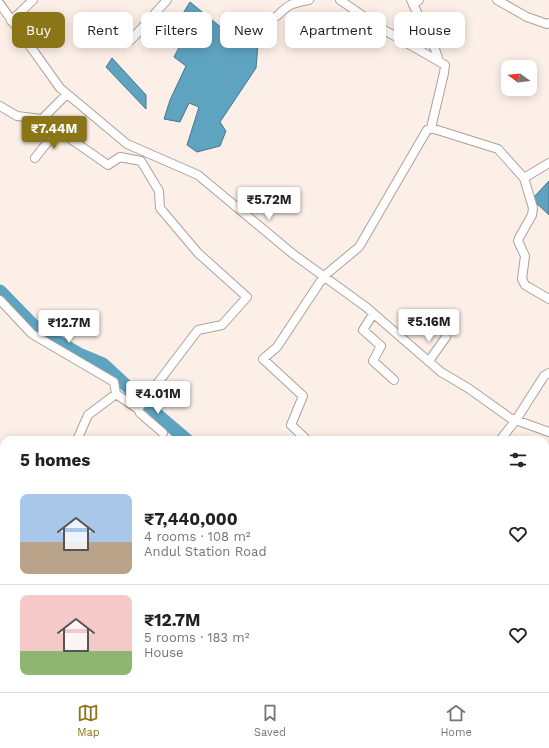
<!DOCTYPE html>
<html lang="en">
<head>
<meta charset="utf-8">
<style>
  :root { --surface:#fff; --page:#f6f6f6; --text:#202124; --muted:#757577; --line:#e0e0e0; --accent:#8b7519 }
  body { margin:0; font-family:"Work Sans",sans-serif; background:var(--page); color:var(--text); height:100vh; display:flex; flex-direction:column; font-size:15px; white-space:nowrap }
  * { box-sizing:border-box; margin:0 }
  p { font-size:13px; color:var(--muted) }
  .icon { flex:none; width:22px; height:22px; fill:none; stroke:currentColor; stroke-width:2; stroke-linecap:round; stroke-linejoin:round }
  .map { position:relative; flex:1; overflow:hidden }
  .drawer { position:absolute; left:0px; top:436px; width:549px; height:256px; display:flex; flex-direction:column; background:var(--surface); border-radius:12px 12px 0 0; box-shadow:0 2px 10px #0003 }
  .drawer>* { flex:none }
  .hud { position:absolute; left:12px; top:12px; width:525px; height:36px; display:flex; gap:8px }
  .needle { width:26px; rotate:285deg }
  .buttons { position:absolute; left:501px; top:60px; display:grid; gap:8px }
  .buttons a { display:grid; place-items:center; width:36px; height:36px; border-radius:8px; background:var(--surface); box-shadow:0 2px 10px #0003; font-size:20px }
  .price { position:absolute; translate:-50% -34px; padding:0 9px; border-radius:4px; background:#fff; color:#222; font-size:13px; line-height:26px; filter:drop-shadow(0 1px 2px #0008) }
  .price::after { content:''; position:absolute; left:50%; top:24px; width:12px; height:9px; margin-left:-6px; background:inherit; clip-path:polygon(0 0,100% 0,50% 100%) }
  .price.selected { background:var(--accent); color:#fff }
  ul { padding:0; list-style:none }
  li { display:flex; align-items:center; gap:12px; height:100px; padding:0 20px }
  li+li { border-top:1px solid var(--line) }
  li span { display:grid; place-items:center; flex:none; width:112px; height:80px; border-radius:8px; color:#555 }
  li>.icon { margin-inline-start:auto }
  span .icon { width:48px; height:48px; fill:#fffc; stroke-width:1 }
  li b { font-size:17px }
  h2 { display:flex; justify-content:space-between; align-items:center; height:48px; padding:0 20px; font-size:17px }
  .tag { padding:0 14px; border-radius:8px; background:var(--surface); box-shadow:0 2px 10px #0003; font-size:14px; line-height:36px }
  .tag.selected { background:var(--accent); color:#fff }
  .tab-bar { display:flex; justify-content:space-around; align-items:center; height:56px; border-top:1px solid var(--line); background:var(--surface); font-size:11px; color:var(--muted) }
  .tab-bar a { display:grid; justify-items:center; gap:2px }
  .tab-bar .selected { color:var(--accent) }
  .map>svg:first-child { display:block }
  .water { fill:#5ea4c1; stroke:#48778b }
  .lines { fill:none; stroke-linecap:round; stroke-linejoin:round }
  .river { stroke:#5ea4c1; stroke-width:13 }
  .minor-casing { stroke:#ada199; stroke-width:10 }
  .minor { stroke:#fff; stroke-width:8 }
</style>
</head>
<body>
<div class="map">
<svg width="549" height="692" viewBox="0 0 549 692">
  <rect width="100%" height="100%" fill="#fcefe7"/>
  <path class="water" d="M190 2 245 47 258 44 256 68 220 122 226 131 220 146 197 152 187 145 199 107 189 103 180 122 164 119 170 100 186 66 174 57 189 28 182 15Z
    M112 58 146 95V109L106 67Z
    M549 181V215L532 199Z"/>
  <g class="lines">
    <path class="river" d="M0 291 39 331 79 354 103 364 160 417 187 440
      M0 679H4"/>
    <g class="minor-casing">
      <path id="minor" d="M340 0 379 27 445 65 444 73 431 128
        M411 0 435 49 439 61
        M497 0 527 17 547 24 549 23
        M0 4 60 88 127 144 198 175 293 254 366 307 441 372 468 388 510 418 549 432
        M413 5 419 0
        M277 16C289 4 292 3 309 0
        M11 21 33 0
        M131 40 167 0
        M67 94 42 119 108 165 120 157 141 161 159 191 160 208 198 253 247 297 222 325 198 330 138 409 116 394 88 415 77 440
        M0 106 17 116 42 119
        M35 158 57 130
        M524 178 549 163
        M0 300 32 334 114 382 116 394
        M373 314 363 330 381 346 373 361 394 380
        M429 361 446 337
        M138 409 140 413 163 433
        M307 440 291 425 303 396 263 359 277 347 324 276 359 247 427 130 431 128 498 149 524 178 533 208 532 215 519 238 518 241 525 256 522 279 525 285 549 299
        M500 440 516 420 544 376 549 373
        M0 610 4 608
        M344 688 350 692
        M220 692 223 688
        M515 692 517 688"/>
    </g>
    <use href="#minor" class="minor"/>
  </g>
</svg>
<div class="buttons">
<a><svg class="needle" viewBox="-14 -14 28 28"><path d="M0-13l5 13h-10z" fill="#e53935"/><path d="M0 13l5-13h-10z" fill="#757577"/></svg></a>
</div>
<b class="price selected" style="left:54px;top:150px">₹7.44M</b>
<b class="price" style="left:269px;top:221px">₹5.72M</b>
<b class="price" style="left:429px;top:343px">₹5.16M</b>
<b class="price" style="left:69px;top:344px">₹12.7M</b>
<b class="price" style="left:158px;top:415px">₹4.01M</b>
<div class="hud">
<a class="tag selected">Buy</a>
<a class="tag">Rent</a>
<a class="tag">Filters</a>
<a class="tag">New</a>
<a class="tag">Apartment</a>
<a class="tag">House</a>
</div>
<section class="drawer">
<h2>5 homes<svg class="icon" aria-label="filters" viewBox="0 0 24 24"><path d="M4 7h16M4 17h16"/><circle cx="9" cy="7" r="2"/><circle cx="15" cy="17" r="2"/></svg></h2>
<ul>
<li><span style="background:linear-gradient(#a9c7e8 60%,#b9a48a 0)"><svg class="icon" aria-label="home" viewBox="0 0 24 24"><path d="M3 11l9-7 9 7M6 9v11h12V9"/></svg></span><div><b>₹7,440,000</b><p>4 rooms · 108 m²</p><p>Andul Station Road</p></div><svg class="icon" aria-label="heart" viewBox="0 0 24 24"><path d="M12 20l-8-8c-3-5 5-10 8-4 3-6 11-1 8 4z"/></svg></li>
<li><span style="background:linear-gradient(#f6c9c9 70%,#8fb573 0)"><svg class="icon" aria-label="home" viewBox="0 0 24 24"><path d="M3 11l9-7 9 7M6 9v11h12V9"/></svg></span><div><b>₹12.7M</b><p>5 rooms · 183 m²</p><p>House</p></div><svg class="icon" aria-label="heart" viewBox="0 0 24 24"><path d="M12 20l-8-8c-3-5 5-10 8-4 3-6 11-1 8 4z"/></svg></li>
</ul>
</section>
</div>
<nav class="tab-bar">
<a class="selected"><svg class="icon" aria-label="map" viewBox="0 0 24 24"><path d="M3 6l6-2 6 2 6-2v14l-6 2-6-2-6 2zM9 4v14M15 6v14"/></svg>Map</a>
<a><svg class="icon" aria-label="saved" viewBox="0 0 24 24"><path d="M7 4h10v16l-5-4-5 4z"/></svg>Saved</a>
<a><svg class="icon" aria-label="home" viewBox="0 0 24 24"><path d="M3 11l9-7 9 7M6 9v11h12V9"/></svg>Home</a>
</nav>
</body>
</html>
